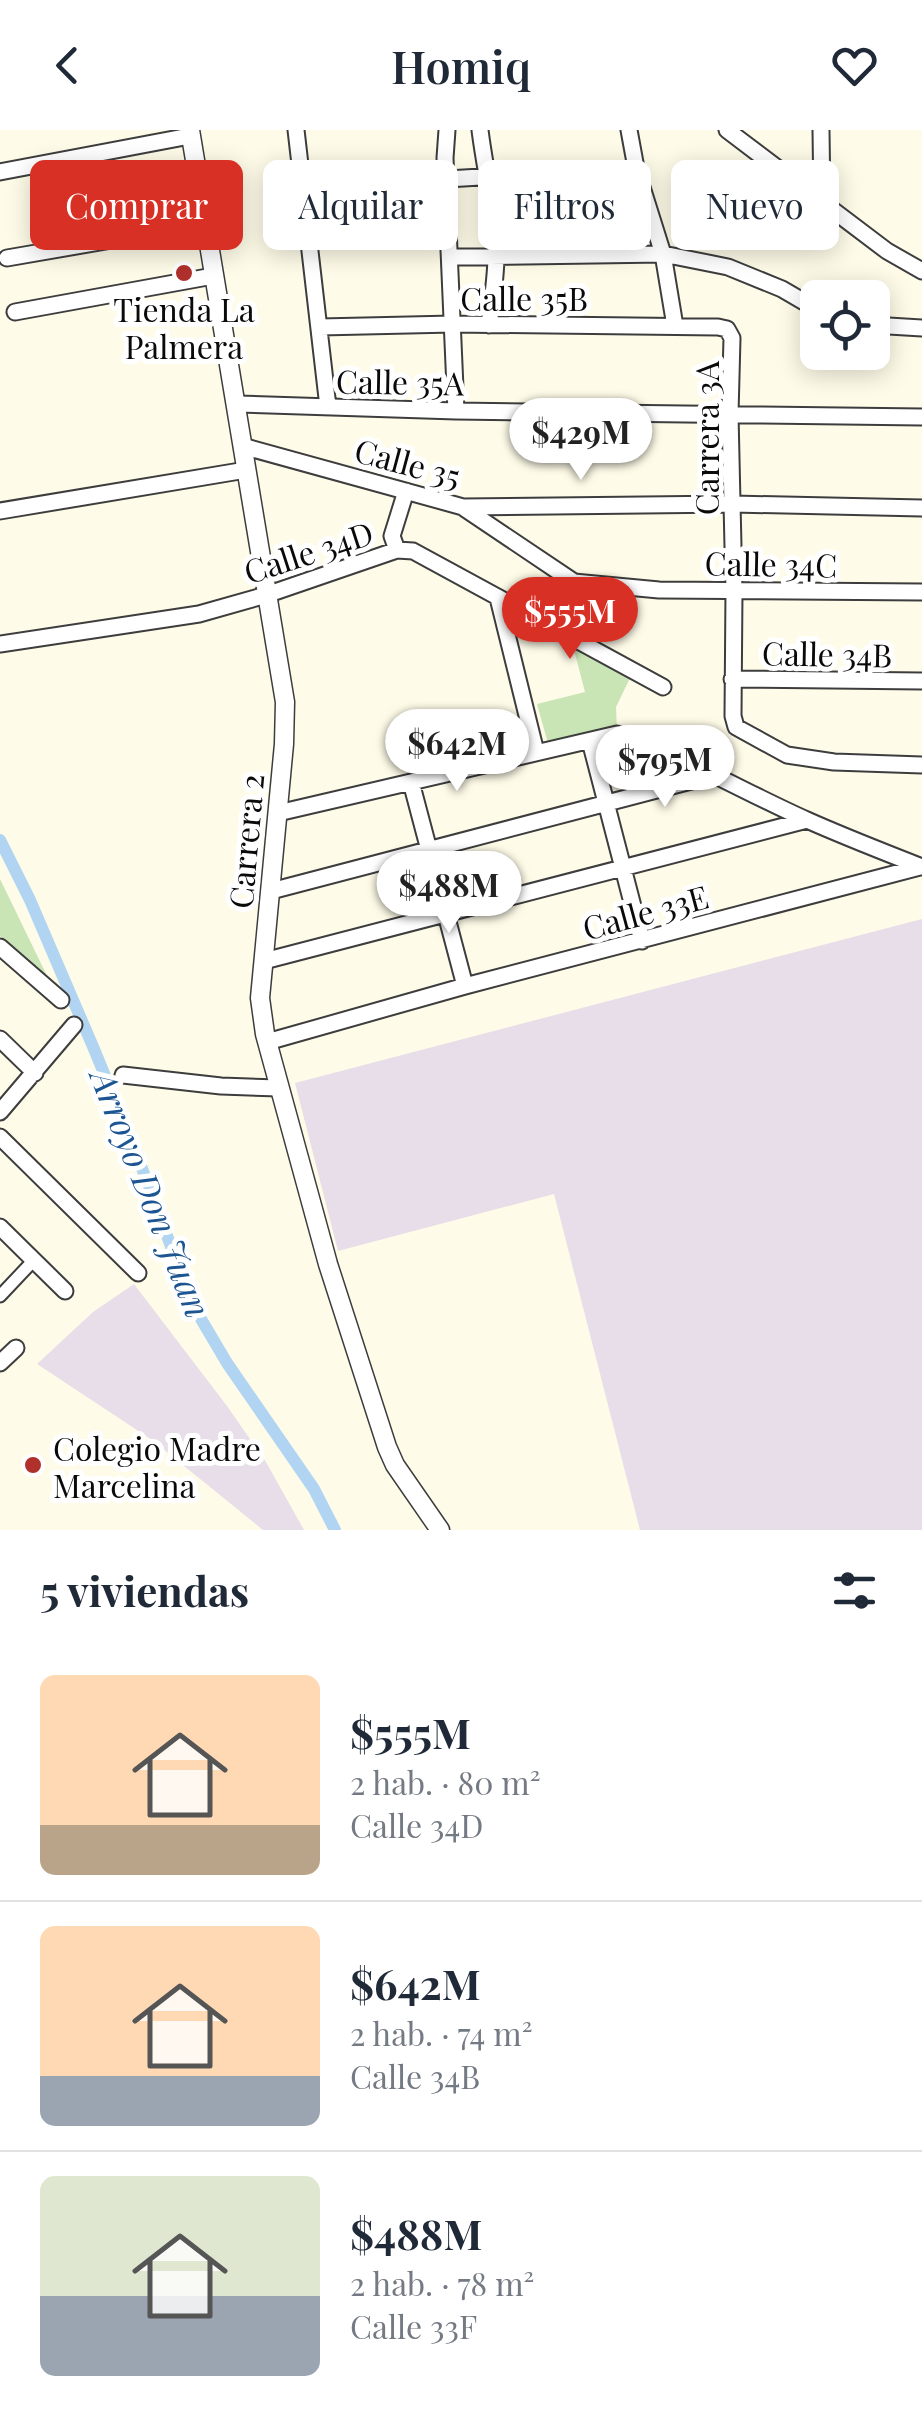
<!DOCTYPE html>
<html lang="es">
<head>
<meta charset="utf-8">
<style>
  :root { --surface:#fff; --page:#f2f2f3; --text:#1f2937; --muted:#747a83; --line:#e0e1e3; --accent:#d93025 }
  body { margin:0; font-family:"Playfair Display",serif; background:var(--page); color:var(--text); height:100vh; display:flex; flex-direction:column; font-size:38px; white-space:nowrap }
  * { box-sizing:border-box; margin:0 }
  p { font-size:32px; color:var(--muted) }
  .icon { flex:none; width:55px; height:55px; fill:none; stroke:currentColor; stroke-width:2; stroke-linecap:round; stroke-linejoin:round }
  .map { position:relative; height:1400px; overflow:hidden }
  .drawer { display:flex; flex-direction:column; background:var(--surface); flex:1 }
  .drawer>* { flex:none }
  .guide { position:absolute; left:30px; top:30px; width:862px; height:90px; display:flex; gap:20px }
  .buttons { position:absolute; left:800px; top:150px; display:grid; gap:20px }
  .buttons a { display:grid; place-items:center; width:90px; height:90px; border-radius:15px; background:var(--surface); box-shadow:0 5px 25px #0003; font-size:50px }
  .price { position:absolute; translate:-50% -85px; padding:0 22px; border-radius:35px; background:#fff; color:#222; font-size:32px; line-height:65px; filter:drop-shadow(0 2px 5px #0008) }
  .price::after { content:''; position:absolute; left:50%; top:60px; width:30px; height:22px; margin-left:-15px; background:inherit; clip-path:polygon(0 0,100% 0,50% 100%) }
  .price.on { background:var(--accent); color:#fff }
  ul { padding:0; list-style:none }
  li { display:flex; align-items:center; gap:30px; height:250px; padding:0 40px }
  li+li { border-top:2px solid var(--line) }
  li span { display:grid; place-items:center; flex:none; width:280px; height:200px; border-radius:15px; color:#555 }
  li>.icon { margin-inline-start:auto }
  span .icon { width:120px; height:120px; fill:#fffc; stroke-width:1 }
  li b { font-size:42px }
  h2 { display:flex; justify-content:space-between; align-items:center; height:120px; padding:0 40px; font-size:42px }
  .chip { padding:0 35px; border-radius:15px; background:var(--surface); box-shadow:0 5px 25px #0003; font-size:35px; line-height:90px }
  .chip.on { background:var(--accent); color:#fff }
  header { display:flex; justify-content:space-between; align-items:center; height:130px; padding:0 40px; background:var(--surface); font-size:45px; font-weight:600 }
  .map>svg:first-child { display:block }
  .industrial { fill:#e8dee9 }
  .green { fill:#cae5b5 }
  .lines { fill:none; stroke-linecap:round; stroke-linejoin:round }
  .canal { stroke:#b0d4f2; stroke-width:12 }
  .pedestrian-casing { stroke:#3d3d3d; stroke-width:15 }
  .minor-casing { stroke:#3d3d3d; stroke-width:19 }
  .tertiary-casing { stroke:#3d3d3d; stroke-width:21 }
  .pedestrian { stroke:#fff; stroke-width:11 }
  .minor { stroke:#fff; stroke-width:15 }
  .tertiary { stroke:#fff; stroke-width:18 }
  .poi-dot { fill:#b0302c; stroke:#fff; stroke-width:4 }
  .labels { text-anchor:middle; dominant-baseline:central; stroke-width:10; stroke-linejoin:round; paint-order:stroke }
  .street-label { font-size:32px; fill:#0a0a0a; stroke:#fff }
  .poi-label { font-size:32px; fill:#0a0a0a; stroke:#fff }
  .water-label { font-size:35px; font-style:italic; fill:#1c5592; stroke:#fff }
</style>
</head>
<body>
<header><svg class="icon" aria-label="back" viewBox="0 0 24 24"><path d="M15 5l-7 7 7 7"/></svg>Homiq<svg class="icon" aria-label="heart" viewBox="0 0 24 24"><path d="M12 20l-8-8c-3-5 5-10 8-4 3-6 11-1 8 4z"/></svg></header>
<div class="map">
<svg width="922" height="1400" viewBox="0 0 922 1400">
  <rect width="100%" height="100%" fill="#fefbe8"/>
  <path class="industrial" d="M922 789V1400H640L554 1064 338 1121 295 953Z
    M134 1154 227 1276 266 1332 304 1400H263L152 1310 37 1234 93 1182Z"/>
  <path class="green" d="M573 516 631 546 616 577 617 601 549 617 537 574 585 562Z
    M0 749 50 852 0 806Z"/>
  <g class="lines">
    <path class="canal" d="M0 710 30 770 94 919 131 1009 185 1154 201 1189 227 1233 314 1359 335 1400"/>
    <g class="pedestrian-casing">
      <path id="pedestrian" d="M0 1166 34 1130"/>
    </g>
    <g class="minor-casing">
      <path id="minor" d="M296 0 328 277
        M447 0 445 28 456 281
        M480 0C485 41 496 83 496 125 496 148 492 172 489 195
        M629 0 636 38 663 124 675 196
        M727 0 887 121 922 141
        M821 0 822 72
        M0 42 190 6
        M447 49 636 38
        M450 127 663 124 728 137 782 159 818 180
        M7 128 204 94
        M15 182 213 146
        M872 195 922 198
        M320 197 453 194 718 197 727 199 732 208 730 284 734 461 733 586 736 597 787 625 834 632 922 635
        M237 274 456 281 922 287
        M242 316 463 377 733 374 922 378
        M464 378 574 452 659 460 922 462
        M0 381 246 340
        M397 420 392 406 406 361
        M498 468 536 622
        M0 514 199 484 266 465 397 420 413 421 663 557
        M732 549 922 551
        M590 611 642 811
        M411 652 465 856
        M278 683 617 604C684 626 744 662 807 690 845 707 884 722 922 737
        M271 761 714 645
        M0 817 61 870
        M264 831 807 690
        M0 909 35 943
        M267 912 465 856 920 737
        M123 945 221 956 279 958
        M0 982 74 895
        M0 1007 138 1143
        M0 1097 65 1161
        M0 1233 16 1218"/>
    </g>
    <g class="tertiary-casing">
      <path id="tertiary" d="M190 0 285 572 284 614 260 868 265 904 328 1134 387 1317 395 1335 440 1400"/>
    </g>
    <use href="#pedestrian" class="pedestrian"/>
    <use href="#minor" class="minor"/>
    <use href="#tertiary" class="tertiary"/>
  </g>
  <g class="poi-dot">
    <circle cx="184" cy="143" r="10"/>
    <circle cx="33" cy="1335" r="10"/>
  </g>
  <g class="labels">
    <g class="street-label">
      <text x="524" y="167">Calle 35B</text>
      <text transform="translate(400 251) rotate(1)">Calle 35A</text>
      <text transform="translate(705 308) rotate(-90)">Carrera 3A</text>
      <text transform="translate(408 332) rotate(15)">Calle 35</text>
      <text transform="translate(308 421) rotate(-18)">Calle 34D</text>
      <text transform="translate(771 433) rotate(1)">Calle 34C</text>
      <text transform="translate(827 523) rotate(1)">Calle 34B</text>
      <text transform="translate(245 711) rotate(-85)">Carrera 2</text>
      <text transform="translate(645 781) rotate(-15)">Calle 33E</text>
    </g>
    <g class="poi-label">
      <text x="184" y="178">Tienda La<tspan x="184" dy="37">Palmera</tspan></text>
      <text x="53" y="1317" text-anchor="start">Colegio Madre<tspan x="53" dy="37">Marcelina</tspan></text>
    </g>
    <g class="water-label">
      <text transform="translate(152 1063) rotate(68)">Arroyo Don Juan</text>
    </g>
  </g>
</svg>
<div class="buttons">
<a><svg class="icon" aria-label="locate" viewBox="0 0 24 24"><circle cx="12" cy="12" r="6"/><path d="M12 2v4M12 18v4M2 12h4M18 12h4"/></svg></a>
</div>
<b class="price" style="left:581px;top:353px">$429M</b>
<b class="price on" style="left:570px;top:532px">$555M</b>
<b class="price" style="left:457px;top:664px">$642M</b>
<b class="price" style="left:665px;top:680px">$795M</b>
<b class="price" style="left:449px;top:806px">$488M</b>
<div class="guide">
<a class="chip on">Comprar</a>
<a class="chip">Alquilar</a>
<a class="chip">Filtros</a>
<a class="chip">Nuevo</a>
</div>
</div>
<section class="drawer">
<h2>5 viviendas<svg class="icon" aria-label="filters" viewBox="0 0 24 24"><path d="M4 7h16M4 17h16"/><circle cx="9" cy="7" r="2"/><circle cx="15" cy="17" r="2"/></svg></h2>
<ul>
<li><span style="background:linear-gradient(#ffd9b3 75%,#b9a48a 0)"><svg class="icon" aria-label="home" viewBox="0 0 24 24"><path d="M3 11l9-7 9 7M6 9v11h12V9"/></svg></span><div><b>$555M</b><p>2 hab. · 80 m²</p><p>Calle 34D</p></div></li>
<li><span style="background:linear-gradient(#ffd9b3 75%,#9aa5b1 0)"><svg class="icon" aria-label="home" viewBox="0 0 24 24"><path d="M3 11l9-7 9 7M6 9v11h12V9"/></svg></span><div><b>$642M</b><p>2 hab. · 74 m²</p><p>Calle 34B</p></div></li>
<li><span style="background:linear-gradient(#dfe7d0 60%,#9aa5b1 0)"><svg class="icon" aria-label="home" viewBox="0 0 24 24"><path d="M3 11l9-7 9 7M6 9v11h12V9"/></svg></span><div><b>$488M</b><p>2 hab. · 78 m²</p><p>Calle 33F</p></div></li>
</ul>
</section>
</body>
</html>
